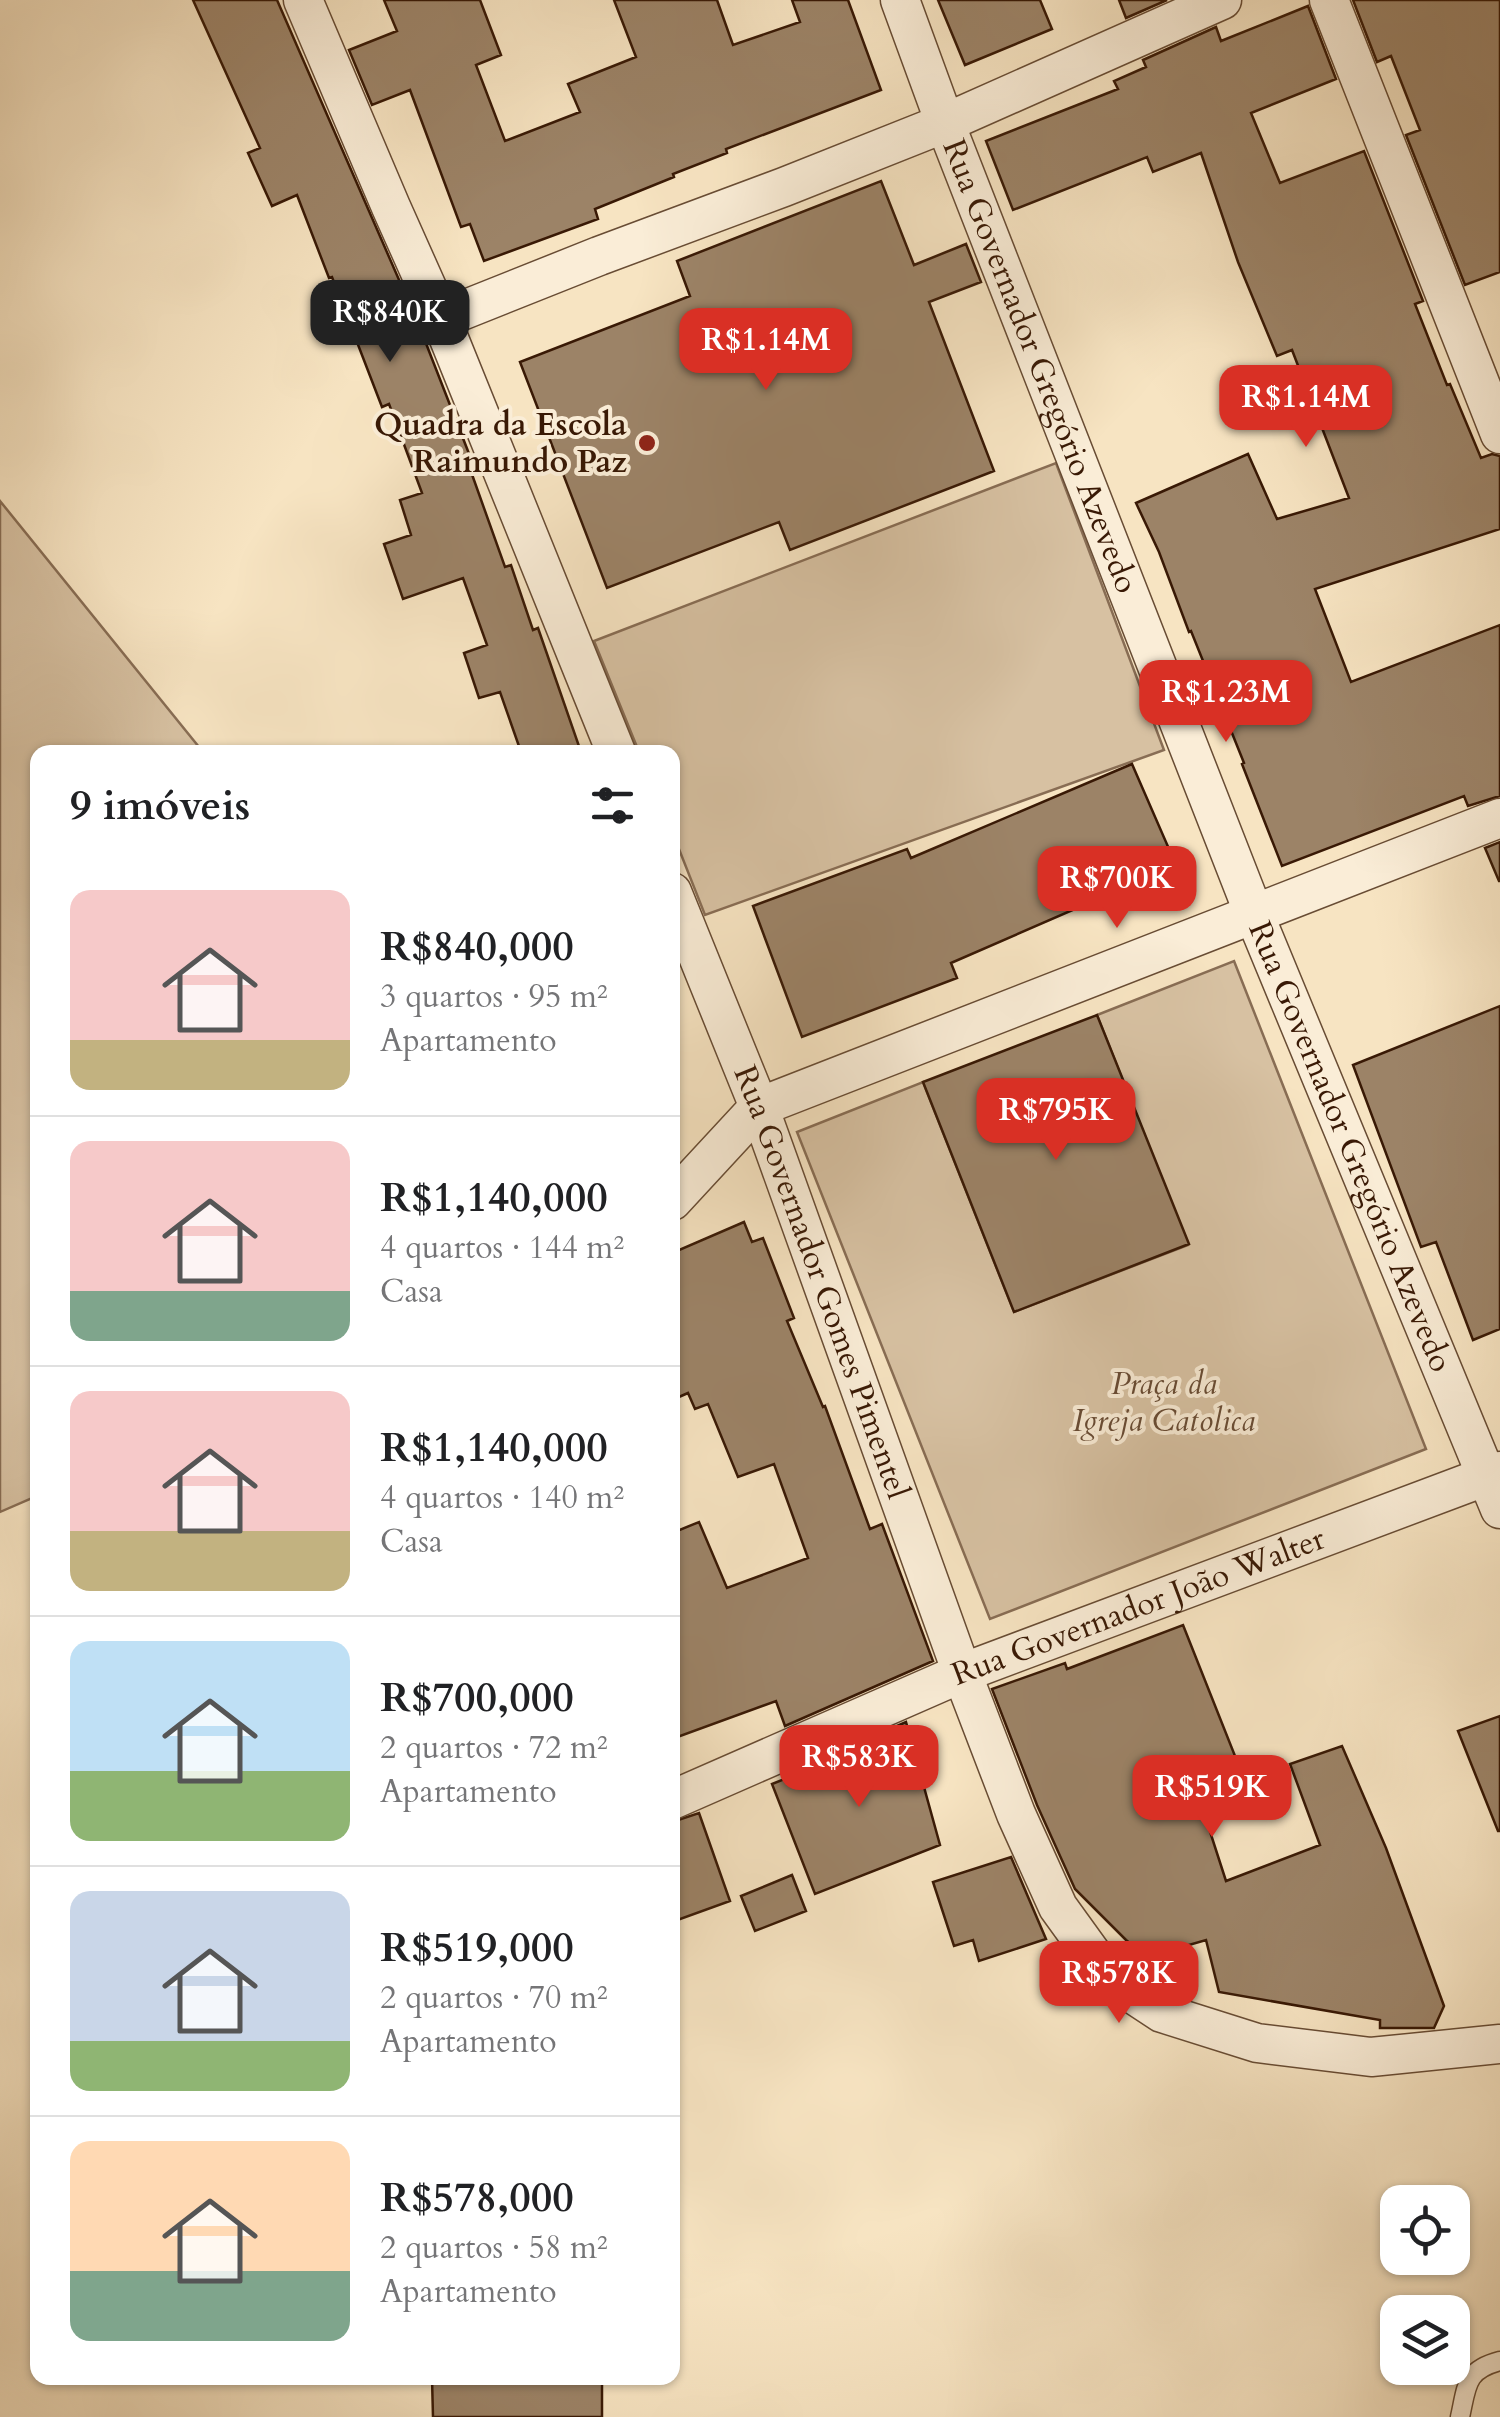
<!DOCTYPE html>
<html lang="pt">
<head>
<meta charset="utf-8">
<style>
  :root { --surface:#fff; --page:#f6f6f6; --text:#202124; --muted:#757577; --line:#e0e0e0; --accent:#d93025 }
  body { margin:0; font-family:Cardo,serif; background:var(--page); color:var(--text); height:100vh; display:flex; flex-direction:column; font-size:38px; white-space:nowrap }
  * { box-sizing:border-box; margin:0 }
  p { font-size:32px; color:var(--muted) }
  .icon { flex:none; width:55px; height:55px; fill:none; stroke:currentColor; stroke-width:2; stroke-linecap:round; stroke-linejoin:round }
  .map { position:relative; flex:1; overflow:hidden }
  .drawer { position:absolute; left:30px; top:745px; width:650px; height:1640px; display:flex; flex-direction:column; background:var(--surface); border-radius:20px; box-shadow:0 2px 8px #0004 }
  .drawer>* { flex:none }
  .buttons { position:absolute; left:1380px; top:2185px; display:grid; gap:20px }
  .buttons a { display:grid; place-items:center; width:90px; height:90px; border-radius:20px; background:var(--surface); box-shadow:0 2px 8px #0004; font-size:50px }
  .price { position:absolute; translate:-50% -85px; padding:0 22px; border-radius:20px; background:var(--accent); color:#fff; font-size:32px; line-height:65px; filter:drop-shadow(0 2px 5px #0008) }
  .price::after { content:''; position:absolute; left:50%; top:60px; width:30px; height:22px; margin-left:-15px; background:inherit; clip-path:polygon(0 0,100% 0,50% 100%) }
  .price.on { background:#222; color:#fff }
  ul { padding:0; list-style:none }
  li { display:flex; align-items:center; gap:30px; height:250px; padding:0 40px }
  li+li { border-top:2px solid var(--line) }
  li span { display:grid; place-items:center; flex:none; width:280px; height:200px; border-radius:20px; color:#555 }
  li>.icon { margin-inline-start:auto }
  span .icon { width:120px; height:120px; fill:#fffc; stroke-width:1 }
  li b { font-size:42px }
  h2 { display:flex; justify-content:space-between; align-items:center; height:120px; padding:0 40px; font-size:42px }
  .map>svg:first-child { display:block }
  .green { fill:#d7c1a2; stroke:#886d54; stroke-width:2.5 }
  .building { fill:#9c8367; stroke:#391905; stroke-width:2.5 }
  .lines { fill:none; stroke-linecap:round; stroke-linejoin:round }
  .service-casing { stroke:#684c34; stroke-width:21 }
  .minor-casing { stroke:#684c34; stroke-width:41 }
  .service { stroke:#faedd7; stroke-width:18 }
  .minor { stroke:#faedd7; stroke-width:38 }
  .poi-dot { fill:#8f2418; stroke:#faedd7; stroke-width:4 }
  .labels { text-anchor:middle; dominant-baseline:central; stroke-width:8; stroke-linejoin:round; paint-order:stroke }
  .street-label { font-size:32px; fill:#391905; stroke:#faedd7 }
  .poi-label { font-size:32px; font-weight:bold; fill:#391905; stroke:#faedd7; text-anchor:end }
  .park-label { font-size:32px; font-style:italic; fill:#684b34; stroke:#faedd7 }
</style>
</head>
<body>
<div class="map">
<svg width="1500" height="2417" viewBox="0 0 1500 2417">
  <rect width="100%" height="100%" fill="#f7e4c2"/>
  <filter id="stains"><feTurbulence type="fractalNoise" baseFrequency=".002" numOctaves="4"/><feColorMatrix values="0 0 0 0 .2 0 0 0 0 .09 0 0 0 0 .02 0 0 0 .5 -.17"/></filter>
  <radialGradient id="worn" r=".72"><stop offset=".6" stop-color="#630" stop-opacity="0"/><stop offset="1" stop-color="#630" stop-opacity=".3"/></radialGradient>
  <path class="green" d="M1056 463 1164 750 705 915 673 834 672 752H639L594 641Z
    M0 501 203 752H38L37 1496 0 1512Z
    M1234 961 1426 1449 990 1619 797 1132 923 1082 1014 1312 1188 1245 1097 1015Z"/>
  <path class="building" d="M193 0H277L420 328 473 464 469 466 505 567 511 565 533 630 538 628 581 752H521L500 692 479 698 464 653 487 645 463 578 403 599 384 544 411 535 400 500 422 493 389 404 382 407 332 277 329 278 297 195 272 206 248 153 260 148Z
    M384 0H480L501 55 476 65 505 141 580 112 568 84 636 57 614 0H717L733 45 800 22 792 0H848L881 90 726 149 727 153 673 174 674 177 595 209 598 219 484 261 470 224 461 227 410 90 372 105 349 50 397 31Z
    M938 0H1040L1052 29 965 65Z
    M1119 0H1167L1126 18Z
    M1353 0H1500V272L1465 285 1406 135 1420 130 1391 56 1377 62Z
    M1308 6 1336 79 1251 113 1280 183 1364 151 1423 301 1415 304 1447 385 1450 384 1481 458 1492 454 1500 456V529L1315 589 1351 682 1500 625V796L1468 806 1464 796 1282 866 1242 764 1244 763 1191 631 1189 632 1159 552 1136 503 1248 454 1277 519 1349 498 1292 350 1277 356 1238 262 1201 153 1153 172 1147 157 1013 210 986 141 1118 89 1114 81 1146 67 1143 60 1216 27 1221 41Z
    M881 181 914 265 966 244 981 282 929 302 994 471 790 550 779 522 607 588 520 362 690 296 677 261Z
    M1132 764 1176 865 951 963 957 978 802 1037 753 906 907 849 911 858Z
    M1500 842V881H1499L1485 848Z
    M1500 1006V1329L1473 1340 1436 1242 1421 1247 1353 1065Z
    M1097 1015 1189 1244 1014 1312 923 1082Z
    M744 1222 752 1242 763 1238 794 1318 787 1321 823 1407 825 1406 870 1529 882 1524 933 1661 785 1726 776 1701 672 1739V1533L699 1522 727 1588 808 1558 774 1464 738 1477 708 1404 695 1409 688 1393 672 1400V1253Z
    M1183 1625 1237 1761 1193 1779 1226 1881 1320 1845 1290 1764 1342 1746 1386 1848 1444 2006 1434 2028H1380V2020L1219 1992 1206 1940 1147 1957 1126 1940 1075 1889 1037 1805 992 1689 1065 1663 1067 1669Z
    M1500 1716V1831H1498L1458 1731Z
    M906 1722 940 1845 815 1894 772 1784 802 1772 801 1768Z
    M699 1813 730 1901 672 1922V1822Z
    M1011 1857 1046 1939 979 1961 973 1940 954 1946 933 1882Z
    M792 1875 806 1911 755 1931 741 1896Z
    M432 2378H602V2417H433Z"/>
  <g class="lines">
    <g class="service-casing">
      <path id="service" d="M1460 2417C1467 2386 1465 2370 1500 2361"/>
    </g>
    <g class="minor-casing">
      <g id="minor">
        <path d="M303 0 391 207 441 319 616 752"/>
        <path id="s1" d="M900 0 945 123 1254 914 1500 1509"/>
        <path d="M1329 0 1500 434"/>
        <path d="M441 319 599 256 784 187 945 123 1222 0"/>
        <path id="s2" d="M672 892 759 1107 962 1673 1016 1814 1058 1907 1097 1961 1127 1990 1162 2013 1257 2043 1371 2057 1500 2044"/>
        <path d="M672 1201 759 1107 1500 818"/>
        <path id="s3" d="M672 1800 962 1673 1500 1471"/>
      </g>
    </g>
    <use href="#service" class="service"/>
    <use href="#minor" class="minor"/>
  </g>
  <circle class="poi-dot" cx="647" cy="443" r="10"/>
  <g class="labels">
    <g class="street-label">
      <text stroke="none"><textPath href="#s1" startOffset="392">Rua Governador Gregório Azevedo</textPath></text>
      <text stroke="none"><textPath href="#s1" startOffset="1232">Rua Governador Gregório Azevedo</textPath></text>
      <text stroke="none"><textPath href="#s2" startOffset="418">Rua Governador Gomes Pimentel</textPath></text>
      <text stroke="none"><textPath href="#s3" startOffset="505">Rua Governador João Walter</textPath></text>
    </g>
    <g class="poi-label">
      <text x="627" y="425">Quadra da Escola<tspan x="627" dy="37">Raimundo Paz</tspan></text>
    </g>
    <g class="park-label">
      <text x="1164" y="1384">Praça da<tspan x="1164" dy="37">Igreja Catolica</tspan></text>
    </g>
  </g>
  <rect width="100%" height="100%" filter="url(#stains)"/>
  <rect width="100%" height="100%" fill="url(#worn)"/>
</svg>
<div class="buttons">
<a><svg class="icon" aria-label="locate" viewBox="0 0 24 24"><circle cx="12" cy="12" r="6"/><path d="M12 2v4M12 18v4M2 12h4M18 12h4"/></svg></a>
<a><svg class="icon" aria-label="layers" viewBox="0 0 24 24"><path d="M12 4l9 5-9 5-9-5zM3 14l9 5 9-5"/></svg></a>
</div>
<b class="price on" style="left:390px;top:365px">R$840K</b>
<b class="price" style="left:766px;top:393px">R$1.14M</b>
<b class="price" style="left:1306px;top:450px">R$1.14M</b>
<b class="price" style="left:1226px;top:745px">R$1.23M</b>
<b class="price" style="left:1117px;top:931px">R$700K</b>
<b class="price" style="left:1056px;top:1163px">R$795K</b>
<b class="price" style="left:859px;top:1810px">R$583K</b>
<b class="price" style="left:1212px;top:1840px">R$519K</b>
<b class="price" style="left:1119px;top:2026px">R$578K</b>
<section class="drawer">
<h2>9 imóveis<svg class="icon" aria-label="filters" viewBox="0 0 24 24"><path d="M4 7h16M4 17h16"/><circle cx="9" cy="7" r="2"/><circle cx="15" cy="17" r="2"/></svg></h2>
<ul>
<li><span style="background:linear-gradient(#f6c9c9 75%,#c2b280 0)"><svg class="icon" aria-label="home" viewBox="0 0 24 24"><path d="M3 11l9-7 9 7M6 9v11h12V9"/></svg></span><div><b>R$840,000</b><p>3 quartos · 95 m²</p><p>Apartamento</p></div></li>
<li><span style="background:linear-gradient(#f6c9c9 75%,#7fa58c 0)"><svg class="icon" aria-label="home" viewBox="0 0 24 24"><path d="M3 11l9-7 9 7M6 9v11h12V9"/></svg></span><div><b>R$1,140,000</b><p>4 quartos · 144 m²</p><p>Casa</p></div></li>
<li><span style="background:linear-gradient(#f6c9c9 70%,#c2b280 0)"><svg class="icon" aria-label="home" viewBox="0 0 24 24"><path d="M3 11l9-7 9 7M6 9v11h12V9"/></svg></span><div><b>R$1,140,000</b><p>4 quartos · 140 m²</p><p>Casa</p></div></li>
<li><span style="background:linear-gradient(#bfe0f5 65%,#8fb573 0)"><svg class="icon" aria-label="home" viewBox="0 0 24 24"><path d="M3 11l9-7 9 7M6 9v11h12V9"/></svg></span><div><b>R$700,000</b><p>2 quartos · 72 m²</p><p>Apartamento</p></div></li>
<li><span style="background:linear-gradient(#c9d6e8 75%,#8fb573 0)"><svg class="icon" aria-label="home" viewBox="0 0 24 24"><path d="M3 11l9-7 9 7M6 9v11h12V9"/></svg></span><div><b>R$519,000</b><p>2 quartos · 70 m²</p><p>Apartamento</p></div></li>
<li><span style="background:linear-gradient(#ffd9b3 65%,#7fa58c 0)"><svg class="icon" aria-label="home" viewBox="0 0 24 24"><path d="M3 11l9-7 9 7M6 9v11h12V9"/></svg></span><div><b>R$578,000</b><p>2 quartos · 58 m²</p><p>Apartamento</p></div></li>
</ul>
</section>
</div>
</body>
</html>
